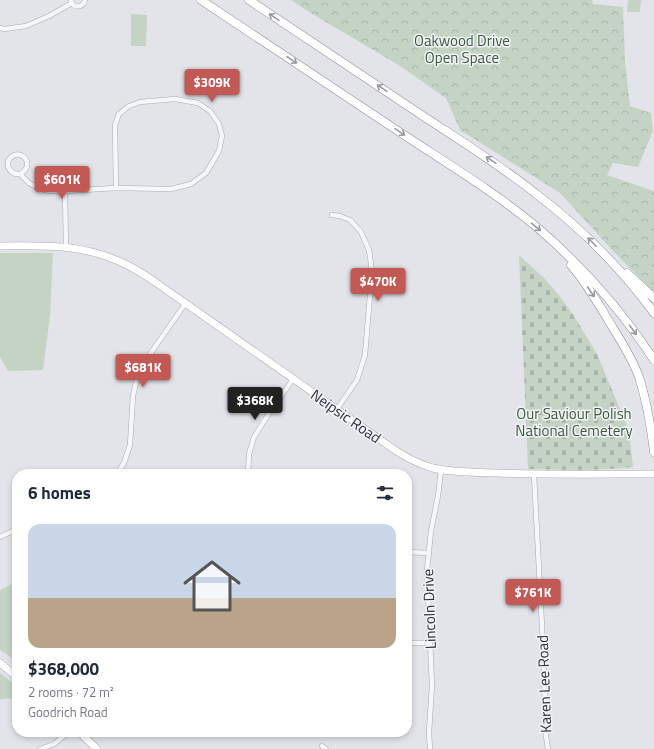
<!DOCTYPE html>
<html lang="en">
<head>
<meta charset="utf-8">
<style>
  :root { --surface:#fff; --page:#f6f6f7; --text:#1f2937; --muted:#747a83; --accent:#c25954 }
  body { margin:0; font-family:"Titillium Web",sans-serif; background:var(--page); color:var(--text); height:100vh; display:flex; flex-direction:column; font-size:15px; white-space:nowrap }
  * { box-sizing:border-box; margin:0 }
  p { font-size:13px; color:var(--muted) }
  .icon { flex:none; width:22px; height:22px; fill:none; stroke:currentColor; stroke-width:2; stroke-linecap:round; stroke-linejoin:round }
  .map { position:relative; flex:1; overflow:hidden }
  .side { position:absolute; left:12px; top:469px; width:400px; height:268px; display:flex; flex-direction:column; background:var(--surface); border-radius:16px; box-shadow:0 2px 6px #0003 }
  .side>* { flex:none }
  .price { position:absolute; translate:-50% -34px; padding:0 9px; border-radius:4px; background:var(--accent); color:#fff; font-size:13px; line-height:26px; filter:drop-shadow(0 1px 2px #0008) }
  .price::after { content:''; position:absolute; left:50%; top:24px; width:12px; height:9px; margin-left:-6px; background:inherit; clip-path:polygon(0 0,100% 0,50% 100%) }
  .price.on { background:#222; color:#fff }
  ul { padding:0; list-style:none }
  li { display:grid; align-content:center; gap:8px; height:212px; padding:0 16px }
  li span { display:grid; place-items:center; height:124px; border-radius:12px; color:#555 }
  li>.icon { margin-inline-start:auto }
  span .icon { width:72px; height:72px; fill:#fffc; stroke-width:1 }
  li b { font-size:17px }
  h2 { display:flex; justify-content:space-between; align-items:center; height:48px; padding:0 16px; font-size:17px }
  .map>svg:first-child { display:block }
  .forest { fill:url(#forest-crowns) }
  .cemetery { fill:url(#cemetery-stones) }
  .green { fill:#c5d3c5 }
  .lines { fill:none; stroke-linecap:round; stroke-linejoin:round }
  .street-casing { stroke:#a8aab4; stroke-width:5.5 }
  .secondary-casing { stroke:#a8aab4; stroke-width:8 }
  .highway-casing { stroke:#8b8f9f; stroke-width:9 }
  .street { stroke:#f5f6f8; stroke-width:4.5 }
  .secondary { stroke:#fff; stroke-width:7 }
  .highway { stroke:#fff; stroke-width:8 }
  .oneway { stroke:#9698a0 }
  .labels { text-anchor:middle; dominant-baseline:central; stroke-width:3; stroke-linejoin:round; paint-order:stroke }
  .park-label { font-size:15px; fill:#3b5b3b; stroke:#f2f3f7 }
  .street-label { font-size:15px; fill:#2c3040; stroke:#f2f3f7 }
</style>
</head>
<body>
<div class="map">
<svg width="654" height="749" viewBox="0 0 654 749">
  <defs>
    <pattern id="forest-crowns" width="20" height="18" patternUnits="userSpaceOnUse"><rect width="20" height="18" fill="#c5d3c5"/><path d="M2 6a3 3 0 1 1 6 0M12 15a3 3 0 1 1 6 0" fill="none" stroke="#a9b5aa"/></pattern>
    <pattern id="cemetery-stones" width="16" height="16" patternUnits="userSpaceOnUse"><rect width="16" height="16" fill="#c5d3c5"/><path d="M2 7V4a2 2 0 0 1 4 0v3zM10 15v-3a2 2 0 0 1 4 0v3z" fill="#a9b5aa"/></pattern>
  </defs>
  <rect width="100%" height="100%" fill="#e3e4ea"/>
  <path class="forest" d="M291 0H592L593 4 623 7 625 61 630 106 651 113 653 131 638 167 613 163 607 175 654 191V292L615 253 560 193 460 130 446 98 400 66 309 12Z
    M0 673 17 686V700C11 698 6 698 0 700Z"/>
  <path class="cemetery" d="M519 255 545 279 558 294 572 313 597 354 629 431 633 467C598 471 563 470 528 469Z"/>
  <path class="green" d="M628 0H641L640 12H627Z
    M131 14 147 15 146 46H131Z
    M0 253H53L50 316 43 370 8 371 0 357Z
    M17 581V661L0 650V590Z
    M0 676 17 691V694H0Z"/>
  <g class="lines">
    <g class="street-casing">
      <path id="street" d="M71 0C73 9 83 8 85 0
        M0 28 4 29 26 26 49 16 72 3
        M20 174C38 164 18 144 8 161 7 169 12 175 20 174L29 183 38 188 49 191H65L116 188 171 189 191 184 206 173 219 151 222 136 219 124 210 111 198 103 175 99 140 102 129 106 119 114 115 125 116 188
        M65 191 66 247
        M332 215 340 216 350 220 361 232 369 250 372 271 365 355 357 380 337 409
        M117 474 124 463 130 445 133 396 137 378 148 357 185 304
        M248 474 249 454 254 437 268 415 293 379
        M534 475 543 645 546 736 548 749
        M0 537 17 529
        M407 552 429 553
        M407 643H430
        M322 746 326 749
        M40 749 54 744 69 732
        M430 749 429 733 432 685 427 570 431 531 438 496 441 470"/>
    </g>
    <g class="secondary-casing">
      <path id="secondary" d="M0 246C44 245 86 244 127 265 138 270 148 277 158 284L392 448C405 457 418 464 433 468 454 473 477 472 498 473 550 475 602 474 654 474
        M0 663 17 677
        M79 732 97 749"/>
    </g>
    <g class="highway-casing">
      <path id="highway" d="M201 0C266 43 330 86 395 129 443 161 494 191 539 229 583 267 622 311 654 360
        M249 0C307 39 365 77 423 116 461 141 500 165 535 193 580 227 621 268 654 313
        M571 265C587 284 600 306 613 328 623 344 633 360 639 377 647 402 651 427 654 452
        M627 273 654 298"/>
    </g>
    <use href="#street" class="street"/>
    <use href="#secondary" class="secondary"/>
    <use href="#highway" class="highway"/>
  </g>
  <defs><path id="oneway-shaft" d="M-6 0H5M1.5-3L5.5 0L1.5 3" fill="none" stroke-width="1.6" stroke-linecap="round" stroke-linejoin="round"/></defs>
  <g class="oneway">
    <use href="#oneway-shaft" transform="translate(274 17) rotate(-146)"/>
    <use href="#oneway-shaft" transform="translate(292 60) rotate(34)"/>
    <use href="#oneway-shaft" transform="translate(382 88) rotate(-146)"/>
    <use href="#oneway-shaft" transform="translate(400 132) rotate(34)"/>
    <use href="#oneway-shaft" transform="translate(491 160) rotate(-146)"/>
    <use href="#oneway-shaft" transform="translate(536 227) rotate(40)"/>
    <use href="#oneway-shaft" transform="translate(592 242) rotate(-135)"/>
    <use href="#oneway-shaft" transform="translate(591 292) rotate(56)"/>
    <use href="#oneway-shaft" transform="translate(633 330) rotate(54)"/>
  </g>
  <g class="labels">
    <g class="park-label">
      <text x="462" y="40">Oakwood Drive<tspan x="462" dy="17">Open Space</tspan></text>
      <text x="574" y="413">Our Saviour Polish<tspan x="574" dy="17">National Cemetery</tspan></text>
    </g>
    <g class="street-label">
      <text transform="translate(346 416) rotate(35)">Neipsic Road</text>
      <text transform="translate(429 609) rotate(-92)">Lincoln Drive</text>
      <text transform="translate(544 684) rotate(-92)">Karen Lee Road</text>
    </g>
  </g>
</svg>
<b class="price" style="left:212px;top:103px">$309K</b>
<b class="price" style="left:62px;top:200px">$601K</b>
<b class="price" style="left:378px;top:302px">$470K</b>
<b class="price" style="left:143px;top:388px">$681K</b>
<b class="price on" style="left:255px;top:421px">$368K</b>
<b class="price" style="left:533px;top:613px">$761K</b>
<section class="side">
<h2>6 homes<svg class="icon" aria-label="filters" viewBox="0 0 24 24"><path d="M4 7h16M4 17h16"/><circle cx="9" cy="7" r="2"/><circle cx="15" cy="17" r="2"/></svg></h2>
<ul>
<li><span style="background:linear-gradient(#c9d6e8 60%,#b9a48a 0)"><svg class="icon" aria-label="home" viewBox="0 0 24 24"><path d="M3 11l9-7 9 7M6 9v11h12V9"/></svg></span><div><b>$368,000</b><p>2 rooms · 72 m²</p><p>Goodrich Road</p></div></li>
</ul>
</section>
</div>
</body>
</html>
